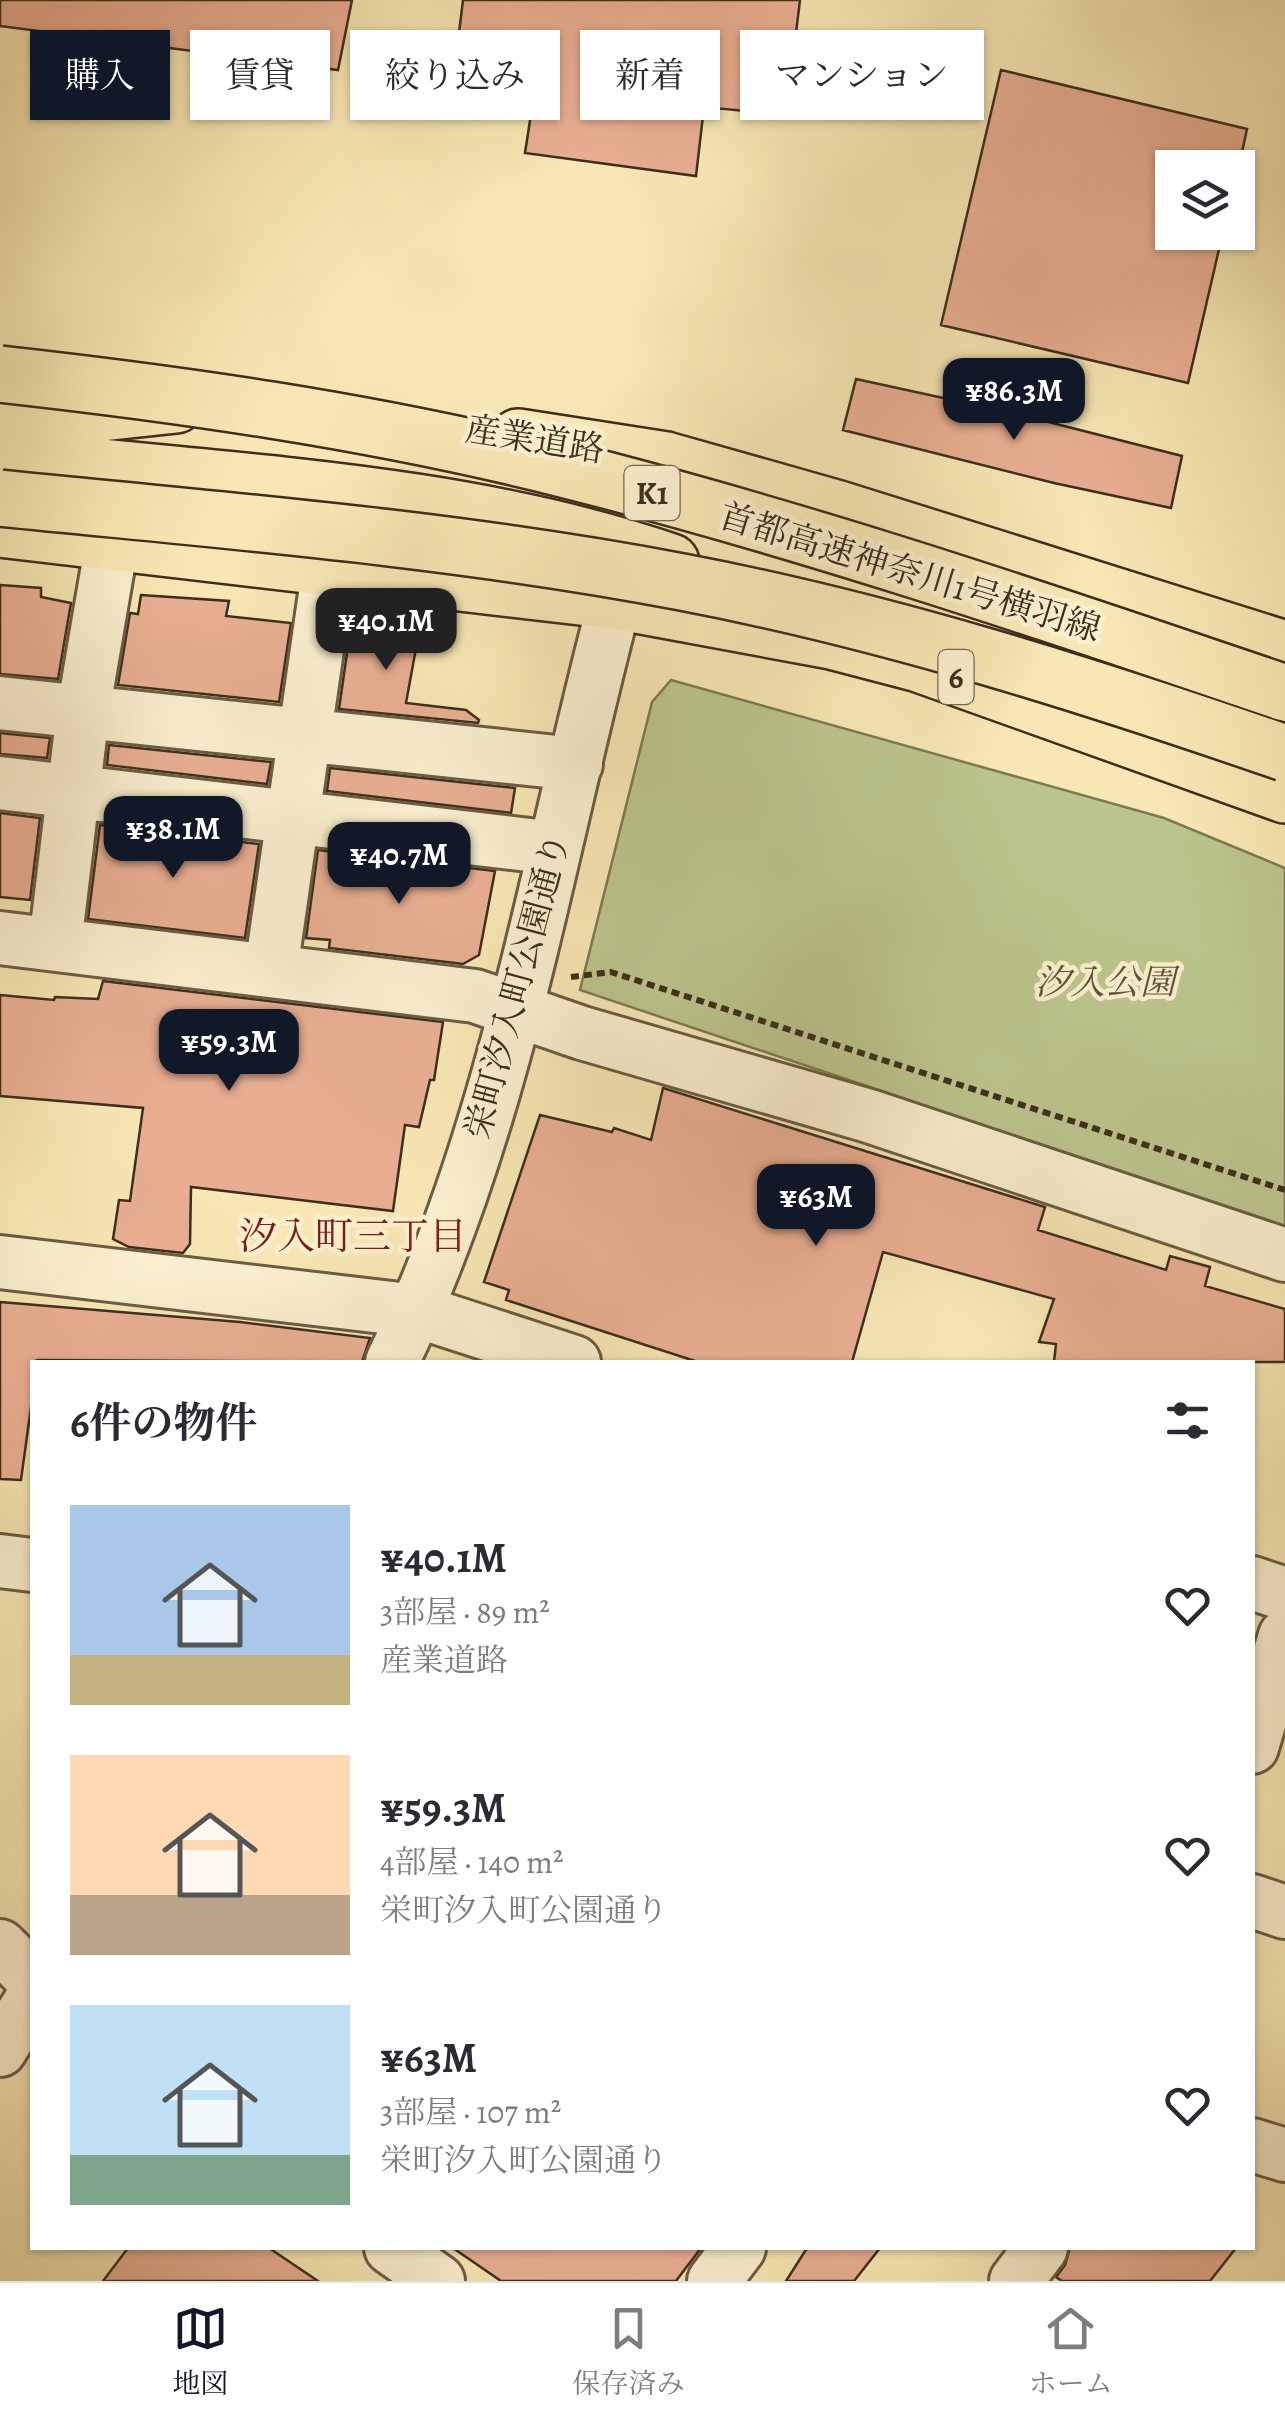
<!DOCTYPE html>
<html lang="ja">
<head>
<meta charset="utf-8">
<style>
  :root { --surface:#fff; --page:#f2f2f3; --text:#2b2b33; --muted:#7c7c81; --line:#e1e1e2; --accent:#111827 }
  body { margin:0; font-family:Alegreya,"Noto Serif JP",serif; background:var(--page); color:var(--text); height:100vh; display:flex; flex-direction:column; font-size:38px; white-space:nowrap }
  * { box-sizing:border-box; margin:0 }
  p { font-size:32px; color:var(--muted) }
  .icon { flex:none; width:55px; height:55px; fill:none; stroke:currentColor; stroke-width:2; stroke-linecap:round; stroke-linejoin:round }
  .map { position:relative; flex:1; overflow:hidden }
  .sheet { position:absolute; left:30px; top:1360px; width:1225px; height:890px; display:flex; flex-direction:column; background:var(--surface); border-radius:0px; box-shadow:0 2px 8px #0004 }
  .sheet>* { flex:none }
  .top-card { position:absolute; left:30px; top:30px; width:1225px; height:90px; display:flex; gap:20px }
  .controls { position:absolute; left:1155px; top:150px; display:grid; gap:20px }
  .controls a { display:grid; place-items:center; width:100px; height:100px; border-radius:0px; background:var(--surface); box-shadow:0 2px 8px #0004; font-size:50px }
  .price { position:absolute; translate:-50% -85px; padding:0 22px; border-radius:20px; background:var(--accent); color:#fff; font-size:32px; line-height:65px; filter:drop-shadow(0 2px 5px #0008) }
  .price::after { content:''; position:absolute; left:50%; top:60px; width:30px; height:22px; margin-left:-15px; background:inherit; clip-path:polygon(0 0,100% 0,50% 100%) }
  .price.selected { background:#222; color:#fff }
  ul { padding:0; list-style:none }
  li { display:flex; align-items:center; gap:30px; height:250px; padding:0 40px }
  li span { display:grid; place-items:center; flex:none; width:280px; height:200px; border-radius:0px; color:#555 }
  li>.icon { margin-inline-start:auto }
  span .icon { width:120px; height:120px; fill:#fffc; stroke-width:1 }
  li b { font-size:42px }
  h2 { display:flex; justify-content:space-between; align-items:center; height:120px; padding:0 40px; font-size:42px }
  .pill { padding:0 35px; border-radius:0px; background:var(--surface); box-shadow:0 2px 8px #0004; font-size:35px; line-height:90px }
  .pill.selected { background:var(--accent); color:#fff }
  .tabs { display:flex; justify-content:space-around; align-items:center; height:140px; border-top:2px solid var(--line); background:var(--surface); font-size:28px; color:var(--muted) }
  .tabs a { display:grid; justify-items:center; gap:5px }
  .tabs .selected { color:var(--accent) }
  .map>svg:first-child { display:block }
  .green { fill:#bcc58d; stroke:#7c7a55; stroke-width:2.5 }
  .building { fill:#e9ae92; stroke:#3c2e1d; stroke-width:2.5 }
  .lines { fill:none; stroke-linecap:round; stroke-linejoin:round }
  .minor-casing { stroke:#6b5c43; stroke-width:58 }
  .major-casing { stroke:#3c2e1d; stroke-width:60 }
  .highway-casing { stroke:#3c2e1d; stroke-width:60 }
  .path { stroke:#3c2e1d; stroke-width:6; stroke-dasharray:8 5; stroke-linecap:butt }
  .minor { stroke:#faefce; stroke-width:52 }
  .major { stroke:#f7e7b4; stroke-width:55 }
  .highway { stroke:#f7e7b4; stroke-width:55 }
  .highway-bridge-casing { stroke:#3c2e1d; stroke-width:60; stroke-linecap:butt }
  .highway-bridge { stroke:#f7e7b4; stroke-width:55 }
  .labels { text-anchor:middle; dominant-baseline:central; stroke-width:9; stroke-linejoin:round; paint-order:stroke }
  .shield { fill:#faefce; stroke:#756852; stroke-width:2.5 }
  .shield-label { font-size:32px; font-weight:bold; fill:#3c2e1d }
  .street-label { font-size:35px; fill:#3c2e1d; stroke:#faefce }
  .park-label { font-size:35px; font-style:italic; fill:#5c5439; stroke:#faefce }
  .neighbourhood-label { font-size:38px; fill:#7a1f14; stroke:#faefce }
</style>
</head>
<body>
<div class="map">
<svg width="1285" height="2281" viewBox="0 0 1285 2281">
  <rect width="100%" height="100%" fill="#f7e7b4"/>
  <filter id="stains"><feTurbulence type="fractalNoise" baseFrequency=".002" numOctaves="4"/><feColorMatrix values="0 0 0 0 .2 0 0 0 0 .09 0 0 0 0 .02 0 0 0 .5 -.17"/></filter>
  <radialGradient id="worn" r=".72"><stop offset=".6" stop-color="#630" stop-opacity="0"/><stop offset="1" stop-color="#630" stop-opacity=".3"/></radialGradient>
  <path class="green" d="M671 680 1164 818 1285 868V1226L580 990 652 702Z"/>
  <path class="building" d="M0 0H352L338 70 0 26Z
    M463 0H800L786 115 704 107 696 176 525 153 535 88 454 74Z
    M1001 70 1247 129 1238 171V168H1172V232H1223L1188 383 941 325Z
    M856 379 1017 414 1182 456 1171 508 1054 483 843 430Z
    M0 585 41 588V597L71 603 58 679 0 674Z
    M141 595 229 601 226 616 291 623 279 702 118 685 130 613 138 614Z
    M352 618 405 623 404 631 419 632 406 703 466 710 479 720 478 723 339 709Z
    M0 733 50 738 47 758 0 754Z
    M109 745 271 762 267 784 107 765Z
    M330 768 515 788 511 813 327 791Z
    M0 813 40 818 30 900 0 897Z
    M100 825 259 844 245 938 88 919Z
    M318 850 495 871 479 955 463 964 329 948 330 940 306 938Z
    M103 981 443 1022 434 1080H430L419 1127 405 1125 393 1211 191 1187 190 1244 183 1253 129 1247 113 1239 119 1200 130 1201 143 1108 0 1096V995L54 1000 55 997 98 999Z
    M663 1088 1045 1207 1038 1230 1166 1270 1170 1256 1210 1267 1205 1286 1285 1309V1362H1054L1056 1344 1039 1342 1054 1299 883 1252 852 1362H698L506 1300 509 1290 484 1282 540 1115 612 1132 614 1128 651 1140Z
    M0 1302 240 1322 370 1338 362 1362 38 1360 32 1362V1400L21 1480 0 1479Z
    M128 2248H269L318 2281H103Z
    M453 2248H701L676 2281H501Z
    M807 2248H880L854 2281H786Z
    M1070 2248H1236L1210 2281H1062L1056 2277 1065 2265Z"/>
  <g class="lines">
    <g class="minor-casing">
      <path id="minor" d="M0 703 576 764
        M0 783 555 848
        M0 938 475 996 582 1033 869 1116 1285 1255
        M55 944 83 712 112 543
        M271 970 329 566
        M0 1262 417 1311 574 1362
        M392 1362C508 1124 547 856 615 601
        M0 1561 32 1565
        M1252 1583 1285 1594
        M1252 1747 1285 1636
        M1252 1901 1285 1912
        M0 1946 32 1978
        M0 2050 32 1999
        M1252 2145 1285 2155
        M391 2248 438 2281
        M714 2281 739 2248
        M1016 2281 1041 2248"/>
    </g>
    <g class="major-casing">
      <path id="major" d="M518 437 666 460 839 509 1285 649
        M0 529 615 601 831 641 919 664 1285 795"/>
    </g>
    <g class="highway-casing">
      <path id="highway" d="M0 416H74L176 405
        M0 456C224 483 455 488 671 562"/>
    </g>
    <path class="path" d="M571 977 611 972 1285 1190"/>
    <use href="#minor" class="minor"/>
    <use href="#major" class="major"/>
    <use href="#highway" class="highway"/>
    <g class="highway-bridge-casing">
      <path id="highway-bridge" d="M0 374C180 394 362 420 539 463 791 525 1039 609 1285 693
        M0 498C228 521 457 539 682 582 887 621 1088 685 1285 753"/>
    </g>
    <use href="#highway-bridge" class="highway-bridge"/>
  </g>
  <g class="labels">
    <g class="shield">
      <rect x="624.5" y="466" width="55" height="54" rx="8"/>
      <rect x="938.5" y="650" width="35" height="54" rx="8"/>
    </g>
    <g class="shield-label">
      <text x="652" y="493">K1</text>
      <text x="956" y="677">6</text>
    </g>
    <g class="street-label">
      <text transform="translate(535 439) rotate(9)">産業道路</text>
      <text transform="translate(910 572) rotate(17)">首都高速神奈川1号横羽線</text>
      <text transform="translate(517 986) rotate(-75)">栄町汐入町公園通り</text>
    </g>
    <g class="park-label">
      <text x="1105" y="982">汐入公園</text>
    </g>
    <g class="neighbourhood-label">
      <text x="353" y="1236">汐入町三丁目</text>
    </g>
  </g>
  <rect width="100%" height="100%" filter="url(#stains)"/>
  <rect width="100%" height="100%" fill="url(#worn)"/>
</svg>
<div class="controls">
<a><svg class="icon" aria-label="layers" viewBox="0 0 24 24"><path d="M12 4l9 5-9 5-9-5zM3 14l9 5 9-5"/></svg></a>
</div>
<b class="price" style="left:1014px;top:443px">¥86.3M</b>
<b class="price selected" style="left:386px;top:673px">¥40.1M</b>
<b class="price" style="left:173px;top:881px">¥38.1M</b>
<b class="price" style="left:399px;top:907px">¥40.7M</b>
<b class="price" style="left:229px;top:1094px">¥59.3M</b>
<b class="price" style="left:816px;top:1249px">¥63M</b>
<div class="top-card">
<a class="pill selected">購入</a>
<a class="pill">賃貸</a>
<a class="pill">絞り込み</a>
<a class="pill">新着</a>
<a class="pill">マンション</a>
</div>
<section class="sheet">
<h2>6件の物件<svg class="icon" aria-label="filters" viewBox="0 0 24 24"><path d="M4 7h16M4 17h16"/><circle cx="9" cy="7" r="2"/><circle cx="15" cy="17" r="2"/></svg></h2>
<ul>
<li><span style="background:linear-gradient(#a9c7e8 75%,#c2b280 0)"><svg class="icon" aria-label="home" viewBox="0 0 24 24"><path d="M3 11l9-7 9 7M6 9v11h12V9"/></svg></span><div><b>¥40.1M</b><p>3部屋 · 89 m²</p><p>産業道路</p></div><svg class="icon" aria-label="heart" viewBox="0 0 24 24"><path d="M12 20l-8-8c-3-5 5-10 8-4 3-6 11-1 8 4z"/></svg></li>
<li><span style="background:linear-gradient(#ffd9b3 70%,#b9a48a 0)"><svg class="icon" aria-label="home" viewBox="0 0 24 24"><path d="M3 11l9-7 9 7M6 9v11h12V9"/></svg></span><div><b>¥59.3M</b><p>4部屋 · 140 m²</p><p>栄町汐入町公園通り</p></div><svg class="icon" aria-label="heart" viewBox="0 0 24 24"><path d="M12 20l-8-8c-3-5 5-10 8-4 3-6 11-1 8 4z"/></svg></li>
<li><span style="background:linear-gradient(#bfe0f5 75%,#7fa58c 0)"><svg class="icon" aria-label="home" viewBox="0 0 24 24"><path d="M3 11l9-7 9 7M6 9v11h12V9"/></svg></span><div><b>¥63M</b><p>3部屋 · 107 m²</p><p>栄町汐入町公園通り</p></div><svg class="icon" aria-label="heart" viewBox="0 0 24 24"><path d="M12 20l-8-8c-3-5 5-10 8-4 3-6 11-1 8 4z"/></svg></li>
</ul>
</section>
</div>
<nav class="tabs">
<a class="selected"><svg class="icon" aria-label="map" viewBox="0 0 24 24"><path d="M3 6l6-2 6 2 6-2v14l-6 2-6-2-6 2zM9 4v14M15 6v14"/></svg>地図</a>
<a><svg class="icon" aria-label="saved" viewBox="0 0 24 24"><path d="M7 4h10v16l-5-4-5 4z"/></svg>保存済み</a>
<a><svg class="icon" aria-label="home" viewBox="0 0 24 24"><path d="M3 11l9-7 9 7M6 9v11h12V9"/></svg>ホーム</a>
</nav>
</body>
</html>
